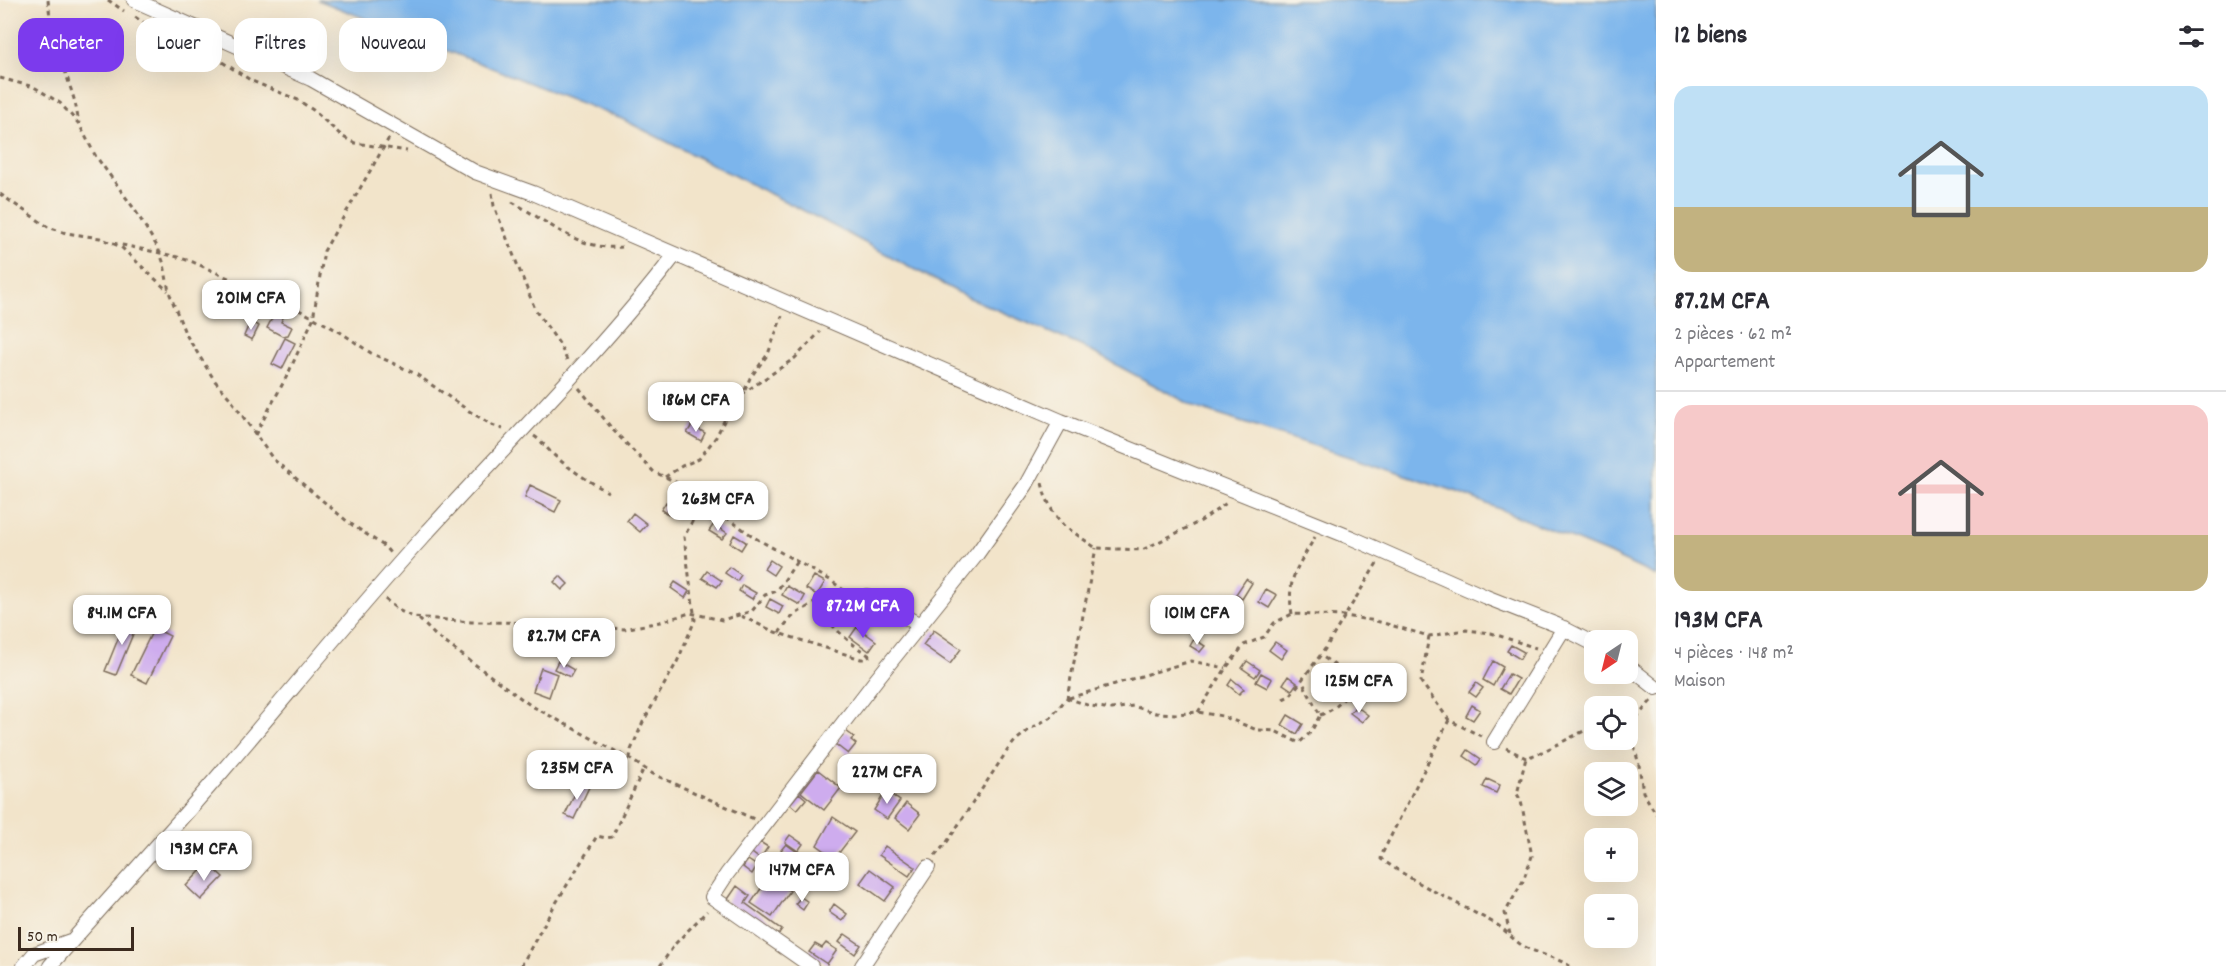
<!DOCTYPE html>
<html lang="fr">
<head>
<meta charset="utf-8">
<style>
  :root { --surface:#fff; --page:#f2f2f3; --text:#2b2b33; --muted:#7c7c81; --line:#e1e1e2; --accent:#7c3aed }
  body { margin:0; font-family:Dekko,sans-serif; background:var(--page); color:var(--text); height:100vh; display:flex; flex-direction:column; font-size:22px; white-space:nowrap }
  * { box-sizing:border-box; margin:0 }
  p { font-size:20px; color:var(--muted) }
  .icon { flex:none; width:33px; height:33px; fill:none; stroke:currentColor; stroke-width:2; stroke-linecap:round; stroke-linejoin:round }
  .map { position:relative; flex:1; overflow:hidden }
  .details { display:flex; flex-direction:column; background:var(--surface); width:570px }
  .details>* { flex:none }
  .top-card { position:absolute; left:18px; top:18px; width:570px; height:54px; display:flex; gap:12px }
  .needle { width:39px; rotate:215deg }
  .fabs { position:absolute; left:1584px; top:630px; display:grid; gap:12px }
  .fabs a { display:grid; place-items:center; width:54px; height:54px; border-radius:12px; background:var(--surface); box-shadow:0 6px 24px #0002; font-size:30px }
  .scale { position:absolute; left:18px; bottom:15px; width:116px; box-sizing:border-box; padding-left:6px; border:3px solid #3b2a1e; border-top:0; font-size:16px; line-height:21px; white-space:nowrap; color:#3b2a1e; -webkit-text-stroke:4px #f7f3e8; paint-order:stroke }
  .price { position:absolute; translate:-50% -51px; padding:0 14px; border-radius:12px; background:#fff; color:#222; font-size:20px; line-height:39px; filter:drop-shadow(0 2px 3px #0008) }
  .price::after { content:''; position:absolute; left:50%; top:36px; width:18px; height:14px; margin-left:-9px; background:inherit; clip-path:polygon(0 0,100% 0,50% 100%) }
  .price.selected { background:var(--accent); color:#fff }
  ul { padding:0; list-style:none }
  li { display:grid; align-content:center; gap:12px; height:318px; padding:0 18px }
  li+li { border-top:2px solid var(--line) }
  li span { display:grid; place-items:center; height:186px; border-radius:18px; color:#555 }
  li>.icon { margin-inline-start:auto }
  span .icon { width:108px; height:108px; fill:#fffc; stroke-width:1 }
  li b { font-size:26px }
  h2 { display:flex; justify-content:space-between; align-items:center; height:72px; padding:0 18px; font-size:26px }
  .pill { padding:0 21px; border-radius:18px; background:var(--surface); box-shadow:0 6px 24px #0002; font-size:21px; line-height:54px }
  .pill.selected { background:var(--accent); color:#fff }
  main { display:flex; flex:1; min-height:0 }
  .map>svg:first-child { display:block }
  .water { fill:#7bb5ec; stroke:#5b7085; stroke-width:1.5 }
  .building { fill:#ceacee }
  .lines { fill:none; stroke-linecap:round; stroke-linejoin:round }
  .minor-casing { stroke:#7b6b5a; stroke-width:16 }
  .path { stroke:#7b6b5a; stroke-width:3; stroke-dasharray:4.5 4.5; stroke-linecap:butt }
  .minor { stroke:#fff; stroke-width:14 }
</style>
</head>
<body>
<main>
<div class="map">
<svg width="1656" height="966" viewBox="0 0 1656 966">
  <rect width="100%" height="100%" fill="#f7f3e8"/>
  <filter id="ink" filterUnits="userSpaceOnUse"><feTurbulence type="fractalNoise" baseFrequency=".0167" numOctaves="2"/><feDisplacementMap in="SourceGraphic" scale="12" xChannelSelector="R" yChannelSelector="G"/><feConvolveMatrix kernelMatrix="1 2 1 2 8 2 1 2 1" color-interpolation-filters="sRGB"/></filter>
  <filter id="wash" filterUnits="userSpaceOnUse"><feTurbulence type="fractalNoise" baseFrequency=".008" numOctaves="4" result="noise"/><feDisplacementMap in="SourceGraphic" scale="24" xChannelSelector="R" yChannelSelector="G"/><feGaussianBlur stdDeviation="1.35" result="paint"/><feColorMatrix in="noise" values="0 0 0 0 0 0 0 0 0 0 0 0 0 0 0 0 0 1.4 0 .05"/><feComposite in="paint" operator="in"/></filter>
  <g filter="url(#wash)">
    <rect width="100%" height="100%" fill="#f2e4ca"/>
    <path class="water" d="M318 0H1656V576L1607 553 1458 492 1197 408 1081 346 965 296 824 221 622 119Z"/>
    <g id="blocks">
      <path class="building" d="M278 307 286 311 281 322 292 327 288 335 282 336 267 328Z
        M250 322 259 326 252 340 244 336Z
        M285 338 295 343 282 369 272 364Z
        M692 425 705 433 701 441 687 433Z
        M530 485 561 500 555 512 525 497Z
        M666 502 676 508 671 516 661 510Z
        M633 513 647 524 640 532 627 521Z
        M714 524 727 533 722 539 709 531Z
        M734 535 746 542 741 550 730 543Z
        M770 560 779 566 773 575 764 569Z
        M729 567 741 575 737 581 725 573Z
        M707 571 722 581 717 587 702 578Z
        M560 576 568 584 562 590 554 582Z
        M814 576 825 582 817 595 806 589Z
        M1246 579 1252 583 1242 599 1236 594Z
        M675 582 689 591 685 598 671 588Z
        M742 585 756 593 752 599 739 591Z
        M787 586 805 596 800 605 782 595Z
        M1266 589 1277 595 1269 608 1259 602Z
        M770 599 783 606 779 614 766 607Z
        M127 617 138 622 116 675 105 671Z
        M857 627 876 641 869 651 850 637Z
        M154 628 170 636 147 683 131 675Z
        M934 630 961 649 950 664 923 645Z
        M1194 639 1205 646 1200 652 1190 646Z
        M1275 642 1287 650 1281 659 1269 650Z
        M1511 645 1524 652 1520 659 1507 651Z
        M558 661 574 670 570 677 554 669Z
        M1247 661 1260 670 1255 677 1242 668Z
        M1493 661 1503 667 1493 686 1483 680Z
        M541 668 557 674 549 697 533 691Z
        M1261 673 1272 679 1267 688 1256 682Z
        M1509 674 1518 679 1509 694 1500 689Z
        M1288 676 1297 683 1292 690 1283 684Z
        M1232 679 1244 689 1239 694 1228 685Z
        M1476 683 1483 688 1476 697 1469 692Z
        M1472 705 1480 710 1473 720 1466 716Z
        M1356 706 1368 715 1362 722 1350 713Z
        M1288 715 1303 724 1297 734 1282 725Z
        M846 731 854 737 851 740 856 744 848 754 835 744Z
        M1468 750 1481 759 1477 765 1464 756Z
        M598 752 618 761 609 779 589 770Z
        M863 758 886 773 880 781 858 766Z
        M818 770 841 788 824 810 801 792Z
        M1487 779 1500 785 1496 793 1483 787Z
        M580 783 589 787 574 819 565 815Z
        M886 791 900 801 887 819 874 810Z
        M799 793 806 799 797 810 790 804Z
        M906 803 920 814 909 829 895 818Z
        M833 817 855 832 835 858 817 845Z
        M790 835 803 844 798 851 785 842Z
        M760 842 768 847 760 859 752 853Z
        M786 844 797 852 793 858 781 850Z
        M885 846 915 867 909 876 879 855Z
        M765 857 779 867 774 875 760 864Z
        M748 860 757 866 752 874 743 867Z
        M208 863 223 877 201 900 186 886Z
        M870 869 895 887 885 901 860 883Z
        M769 877 790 891 772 917 751 903Z
        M737 886 750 896 745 903 782 930 777 937 726 902Z
        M801 897 808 902 803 910 795 904Z
        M834 904 847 914 842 921 829 912Z
        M845 934 861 945 855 954 839 942Z
        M826 943 837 950 827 964 809 952 815 944 822 948Z"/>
    </g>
  </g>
  <g filter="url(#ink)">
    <use href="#blocks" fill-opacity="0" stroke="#7b6b5a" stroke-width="1.5"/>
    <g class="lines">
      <g class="minor-casing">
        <path id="minor" d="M134 0 311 79 475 172 533 193 1061 421 1352 538 1486 597 1557 625 1594 644
          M867 596 920 625
          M1628 666 1656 688
          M1494 742 1564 628
          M24 966 34 954 70 941
          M50 966C108 899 169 834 226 767 291 691 354 613 421 539 506 445 597 356 674 256
          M811 966 712 897 727 874 876 680 977 554 1026 485 1061 421
          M862 966 928 867"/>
      </g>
      <path class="path" d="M48 0 51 26 75 102 79 123
        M108 0 124 11
        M135 17 176 43 219 60 252 81 298 100 313 110 343 137 355 143 407 151
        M0 78 34 87 60 103 79 124 95 155 135 210 158 248 164 264 169 292 185 333 215 381 229 397 273 459 348 522 384 546 391 554
        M492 193 494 206 535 309 560 345 567 360
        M0 194 48 227 66 233 100 238 121 247 168 291
        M512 202C548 221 578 251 622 247
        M113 243 174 256 193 262 303 312 340 332 371 353 416 374 469 411 492 425 503 429
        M579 388 614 431 654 472 674 481 757 539 830 580 849 594H853
        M745 390 750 378 768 354 782 316
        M255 435 288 374 313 319 324 251 389 138
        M534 436C543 442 547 449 555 456 571 470 590 482 608 492
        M665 477 682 466 699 459 716 437 734 401 745 392 795 358 820 332
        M1042 483 1045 495 1053 512 1063 525 1096 548 1142 550 1201 521 1228 502
        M385 599 398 610 413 617 471 622 579 623 598 627 624 629 660 622 690 613 722 620 752 611 765 595 777 591 797 561
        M817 602C828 625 849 643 870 656
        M1292 614C1286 578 1298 567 1315 537
        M741 616 775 632 861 659H865L870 656
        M419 619 435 635 530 705 630 759 653 774 754 819
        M779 633C784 626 789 619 796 614 806 607 816 604 825 594H848
        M1429 636 1421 682 1449 720 1481 736
        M1067 698 1090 706 1112 709 1133 706 1156 713 1177 714 1198 712 1222 716 1257 730 1275 731 1299 743 1311 732 1320 715 1302 681
        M1069 698 1191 661 1226 668
        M1283 699 1290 696 1325 649 1377 563
        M1651 701 1629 726 1639 765 1643 792 1656 814
        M1198 712 1226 668 1244 645 1264 637 1274 623 1292 614 1345 616 1376 621 1429 636 1466 630 1491 633 1536 648
        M1320 715C1336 709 1342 702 1351 688L1349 675 1320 655
        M1628 719 1635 720
        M1449 720 1382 854 1381 859C1417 884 1455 902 1494 923 1505 929 1512 939 1523 946 1538 954 1555 957 1570 966
        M1506 748 1526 758 1540 753 1594 726
        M630 759 631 750 643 722 677 662 695 620 684 537 703 501
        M935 856 947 842 1007 751 1015 741 1030 729 1051 717 1067 698 1096 548
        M1510 934 1505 913 1523 881 1532 856 1521 801 1517 794 1526 758
        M521 966 553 908 597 836 606 838 612 837 644 768
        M660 966 675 944 707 911"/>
      <use href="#minor" class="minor"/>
    </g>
  </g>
</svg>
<div class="fabs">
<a><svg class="needle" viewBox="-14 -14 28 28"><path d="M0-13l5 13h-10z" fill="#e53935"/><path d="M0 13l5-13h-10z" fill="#7c7c81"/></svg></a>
<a><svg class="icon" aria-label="locate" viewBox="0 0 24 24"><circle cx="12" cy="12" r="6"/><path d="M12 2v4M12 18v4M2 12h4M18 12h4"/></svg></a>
<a><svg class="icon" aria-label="layers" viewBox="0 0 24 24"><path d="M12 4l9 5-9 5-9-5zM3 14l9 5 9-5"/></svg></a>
<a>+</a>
<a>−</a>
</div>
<div class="scale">50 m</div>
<b class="price" style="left:251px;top:331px">201M CFA</b>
<b class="price" style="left:696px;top:433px">186M CFA</b>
<b class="price" style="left:718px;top:532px">263M CFA</b>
<b class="price selected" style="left:863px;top:639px">87.2M CFA</b>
<b class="price" style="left:122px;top:646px">84.1M CFA</b>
<b class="price" style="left:1197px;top:646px">101M CFA</b>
<b class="price" style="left:564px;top:669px">82.7M CFA</b>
<b class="price" style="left:1359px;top:714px">125M CFA</b>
<b class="price" style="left:577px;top:801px">235M CFA</b>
<b class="price" style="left:887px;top:805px">227M CFA</b>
<b class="price" style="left:204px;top:882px">193M CFA</b>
<b class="price" style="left:802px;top:903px">147M CFA</b>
<div class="top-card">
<a class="pill selected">Acheter</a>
<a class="pill">Louer</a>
<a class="pill">Filtres</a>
<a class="pill">Nouveau</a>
</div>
</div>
<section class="details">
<h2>12 biens<svg class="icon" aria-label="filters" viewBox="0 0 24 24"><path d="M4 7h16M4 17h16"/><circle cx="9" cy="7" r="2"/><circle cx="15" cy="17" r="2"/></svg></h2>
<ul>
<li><span style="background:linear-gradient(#bfe0f5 65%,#c2b280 0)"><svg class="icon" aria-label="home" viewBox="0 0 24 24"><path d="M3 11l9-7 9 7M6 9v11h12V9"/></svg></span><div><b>87.2M CFA</b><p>2 pièces · 62 m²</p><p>Appartement</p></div></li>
<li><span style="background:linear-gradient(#f6c9c9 70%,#c2b280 0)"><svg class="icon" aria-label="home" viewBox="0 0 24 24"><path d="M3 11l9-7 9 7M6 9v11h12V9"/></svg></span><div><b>193M CFA</b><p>4 pièces · 148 m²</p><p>Maison</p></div></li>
</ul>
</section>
</main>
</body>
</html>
